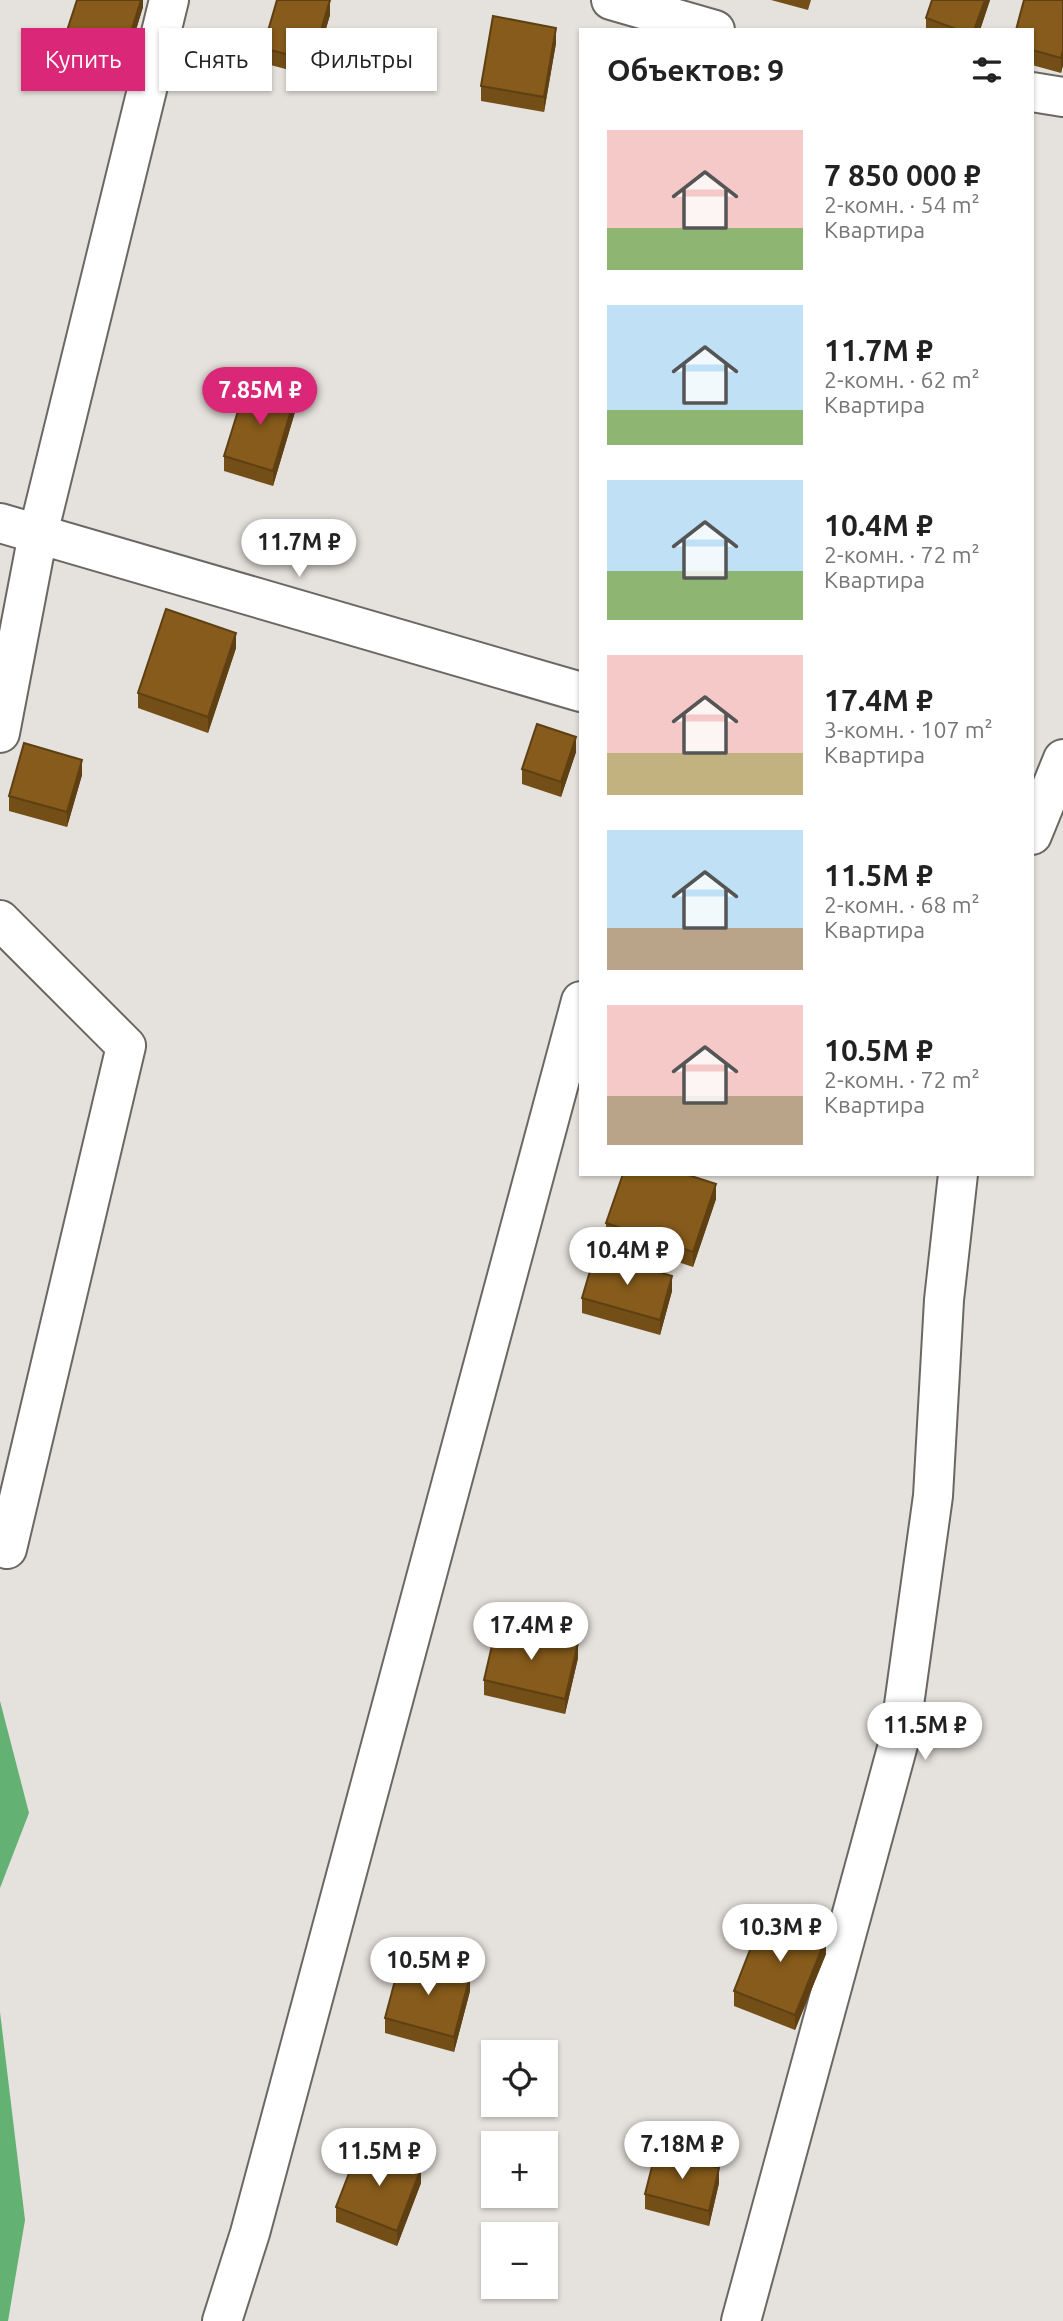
<!DOCTYPE html>
<html lang="ru">
<head>
<meta charset="utf-8">
<style>
  :root { --surface:#fff; --page:#f2f2f2; --text:#222; --muted:#767676; --accent:#db2777 }
  body { margin:0; font-family:Ubuntu,sans-serif; background:var(--page); color:var(--text); height:100vh; display:flex; flex-direction:column; font-size:26px; white-space:nowrap }
  * { box-sizing:border-box; margin:0 }
  p { font-size:23px; color:var(--muted) }
  .icon { flex:none; width:38px; height:38px; fill:none; stroke:currentColor; stroke-width:2; stroke-linecap:round; stroke-linejoin:round }
  .map { position:relative; flex:1; overflow:hidden }
  .details { position:absolute; left:579px; top:28px; width:455px; height:1148px; display:flex; flex-direction:column; background:var(--surface); border-radius:0px; box-shadow:0 2px 5px #0004 }
  .details>* { flex:none }
  .top-card { position:absolute; left:21px; top:28px; width:453px; height:63px; display:flex; gap:14px }
  .fabs { position:absolute; left:481px; top:2040px; display:grid; gap:14px }
  .fabs a { display:grid; place-items:center; width:77px; height:77px; border-radius:0px; background:var(--surface); box-shadow:0 2px 5px #0004; font-size:35px }
  .price { position:absolute; translate:-50% -60px; padding:0 16px; border-radius:24px; background:#fff; color:#222; font-size:23px; line-height:46px; filter:drop-shadow(0 2px 4px #0008) }
  .price::after { content:''; position:absolute; left:50%; top:42px; width:21px; height:16px; margin-left:-10px; background:inherit; clip-path:polygon(0 0,100% 0,50% 100%) }
  .price.current { background:var(--accent); color:#fff }
  ul { padding:0; list-style:none }
  li { display:flex; align-items:center; gap:21px; height:175px; padding:0 28px }
  li span { display:grid; place-items:center; flex:none; width:196px; height:140px; border-radius:0px; color:#555 }
  li>.icon { margin-inline-start:auto }
  span .icon { width:84px; height:84px; fill:#fffc; stroke-width:1 }
  li b { font-size:30px }
  h2 { display:flex; justify-content:space-between; align-items:center; height:84px; padding:0 28px; font-size:30px }
  .chip { padding:0 24px; border-radius:0px; background:var(--surface); box-shadow:0 2px 5px #0004; font-size:24px; line-height:63px }
  .chip.current { background:var(--accent); color:#fff }
  .map>svg:first-child { display:block }
  .forest { fill:#63b173 }
  .lines { fill:none; stroke-linecap:round; stroke-linejoin:round }
  .minor-casing { stroke:#6b6863; stroke-width:42 }
  .minor { stroke:#fff; stroke-width:38 }
  .wall { fill:#734e17 }
  .shaded-wall { fill:#5e4013 }
  .building { fill:#865b1b; stroke:#5e4013; stroke-width:2 }
</style>
</head>
<body>
<div class="map">
<svg width="1063" height="2321" viewBox="0 0 1063 2321">
  <rect width="100%" height="100%" fill="#e5e1dc"/>
  <path class="forest" d="M0 1701 29 1813 0 1888Z
    M0 2012 25 2220 8 2321H0Z"/>
  <g class="lines">
    <g class="minor-casing">
      <path id="minor" d="M611 0 715 30
        M1032 92 1063 97
        M0 523 581 692
        M0 733 38 534 169 0
        M1032 835 1063 759
        M0 920 126 1046 7 1549
        M222 2321 250 2233 581 1001
        M741 2321 899 1741 933 1496 944 1300 958 1174"/>
    </g>
    <use href="#minor" class="minor"/>
  </g>
  <path class="wall" d="M143 0V7L118 88 59 70V55Z
    M771 0H811L808 10Z
    M932 0H990L980 30H926V18Z
    M1063 0V65L1061 73 1032 65V30Z
    M330 15 312 76 263 63V48Z
    M556 43 544 112 481 101V86Z
    M295 412 273 486 224 471V456Z
    M236 648 208 733 138 708V693Z
    M576 752 561 797 522 784V769Z
    M82 775 67 827 9 811V796Z
    M716 1199 693 1267 606 1238V1223Z
    M672 1291 660 1335 582 1313V1298Z
    M578 1658 565 1714 484 1695V1680Z
    M826 1954 795 2030 734 2006V1991Z
    M470 1991 454 2052 385 2033V2018Z
    M421 2183 397 2246 336 2222V2207Z
    M719 2183 709 2226 645 2209V2194Z"/>
  <path class="shaded-wall" d="M141 0H143V7L118 88V73Z
    M330 0V15L312 76V61Z
    M985 0H990L980 30H974Z
    M556 28V43L544 112V97Z
    M1063 50V65L1061 73V58Z
    M295 397V412L273 486V471Z
    M236 633V648L208 733V717Z
    M576 737V752L561 797V782Z
    M82 760V775L67 827V812Z
    M716 1184V1199L693 1267V1252Z
    M672 1276V1291L660 1335V1320Z
    M578 1643V1658L565 1714V1699Z
    M826 1938V1954L795 2030V2015Z
    M470 1976V1991L454 2052V2037Z
    M421 2168V2183L397 2246V2231Z
    M719 2168V2183L709 2226V2211Z"/>
  <path class="building" d="M77 0H141L118 73 59 55Z
    M277 0H330L312 61 263 48Z
    M932 0H985L974 30H959L926 18Z
    M1024 0H1063V50L1061 58 1032 50V30H1016Z
    M493 16 556 28 544 97 481 86Z
    M247 382 295 397 273 471 224 456Z
    M166 609 236 633 208 717 138 693Z
    M537 724 576 737 561 782 522 769Z
    M24 743 82 760 67 812 9 796Z
    M623 1174H685L716 1184 693 1252 606 1223Z
    M595 1254 672 1276 660 1320 582 1298Z
    M497 1624 578 1643 565 1699 484 1680Z
    M764 1914 826 1938 795 2015 734 1991Z
    M401 1958 470 1976 454 2037 385 2018Z
    M360 2145 421 2168 397 2231 336 2207Z
    M656 2151 719 2168 709 2211 645 2194Z"/>
</svg>
<div class="fabs">
<a><svg class="icon" aria-label="locate" viewBox="0 0 24 24"><circle cx="12" cy="12" r="6"/><path d="M12 2v4M12 18v4M2 12h4M18 12h4"/></svg></a>
<a>+</a>
<a>−</a>
</div>
<b class="price current" style="left:260px;top:427px">7.85M ₽</b>
<b class="price" style="left:299px;top:579px">11.7M ₽</b>
<b class="price" style="left:627px;top:1287px">10.4M ₽</b>
<b class="price" style="left:531px;top:1662px">17.4M ₽</b>
<b class="price" style="left:925px;top:1762px">11.5M ₽</b>
<b class="price" style="left:780px;top:1964px">10.3M ₽</b>
<b class="price" style="left:428px;top:1997px">10.5M ₽</b>
<b class="price" style="left:682px;top:2181px">7.18M ₽</b>
<b class="price" style="left:379px;top:2188px">11.5M ₽</b>
<div class="top-card">
<a class="chip current">Купить</a>
<a class="chip">Снять</a>
<a class="chip">Фильтры</a>
</div>
<section class="details">
<h2>Объектов: 9<svg class="icon" aria-label="filters" viewBox="0 0 24 24"><path d="M4 7h16M4 17h16"/><circle cx="9" cy="7" r="2"/><circle cx="15" cy="17" r="2"/></svg></h2>
<ul>
<li><span style="background:linear-gradient(#f6c9c9 70%,#8fb573 0)"><svg class="icon" aria-label="home" viewBox="0 0 24 24"><path d="M3 11l9-7 9 7M6 9v11h12V9"/></svg></span><div><b>7 850 000 ₽</b><p>2-комн. · 54 m²</p><p>Квартира</p></div></li>
<li><span style="background:linear-gradient(#bfe0f5 75%,#8fb573 0)"><svg class="icon" aria-label="home" viewBox="0 0 24 24"><path d="M3 11l9-7 9 7M6 9v11h12V9"/></svg></span><div><b>11.7M ₽</b><p>2-комн. · 62 m²</p><p>Квартира</p></div></li>
<li><span style="background:linear-gradient(#bfe0f5 65%,#8fb573 0)"><svg class="icon" aria-label="home" viewBox="0 0 24 24"><path d="M3 11l9-7 9 7M6 9v11h12V9"/></svg></span><div><b>10.4M ₽</b><p>2-комн. · 72 m²</p><p>Квартира</p></div></li>
<li><span style="background:linear-gradient(#f6c9c9 70%,#c2b280 0)"><svg class="icon" aria-label="home" viewBox="0 0 24 24"><path d="M3 11l9-7 9 7M6 9v11h12V9"/></svg></span><div><b>17.4M ₽</b><p>3-комн. · 107 m²</p><p>Квартира</p></div></li>
<li><span style="background:linear-gradient(#bfe0f5 70%,#b9a48a 0)"><svg class="icon" aria-label="home" viewBox="0 0 24 24"><path d="M3 11l9-7 9 7M6 9v11h12V9"/></svg></span><div><b>11.5M ₽</b><p>2-комн. · 68 m²</p><p>Квартира</p></div></li>
<li><span style="background:linear-gradient(#f6c9c9 65%,#b9a48a 0)"><svg class="icon" aria-label="home" viewBox="0 0 24 24"><path d="M3 11l9-7 9 7M6 9v11h12V9"/></svg></span><div><b>10.5M ₽</b><p>2-комн. · 72 m²</p><p>Квартира</p></div></li>
</ul>
</section>
</div>
</body>
</html>
